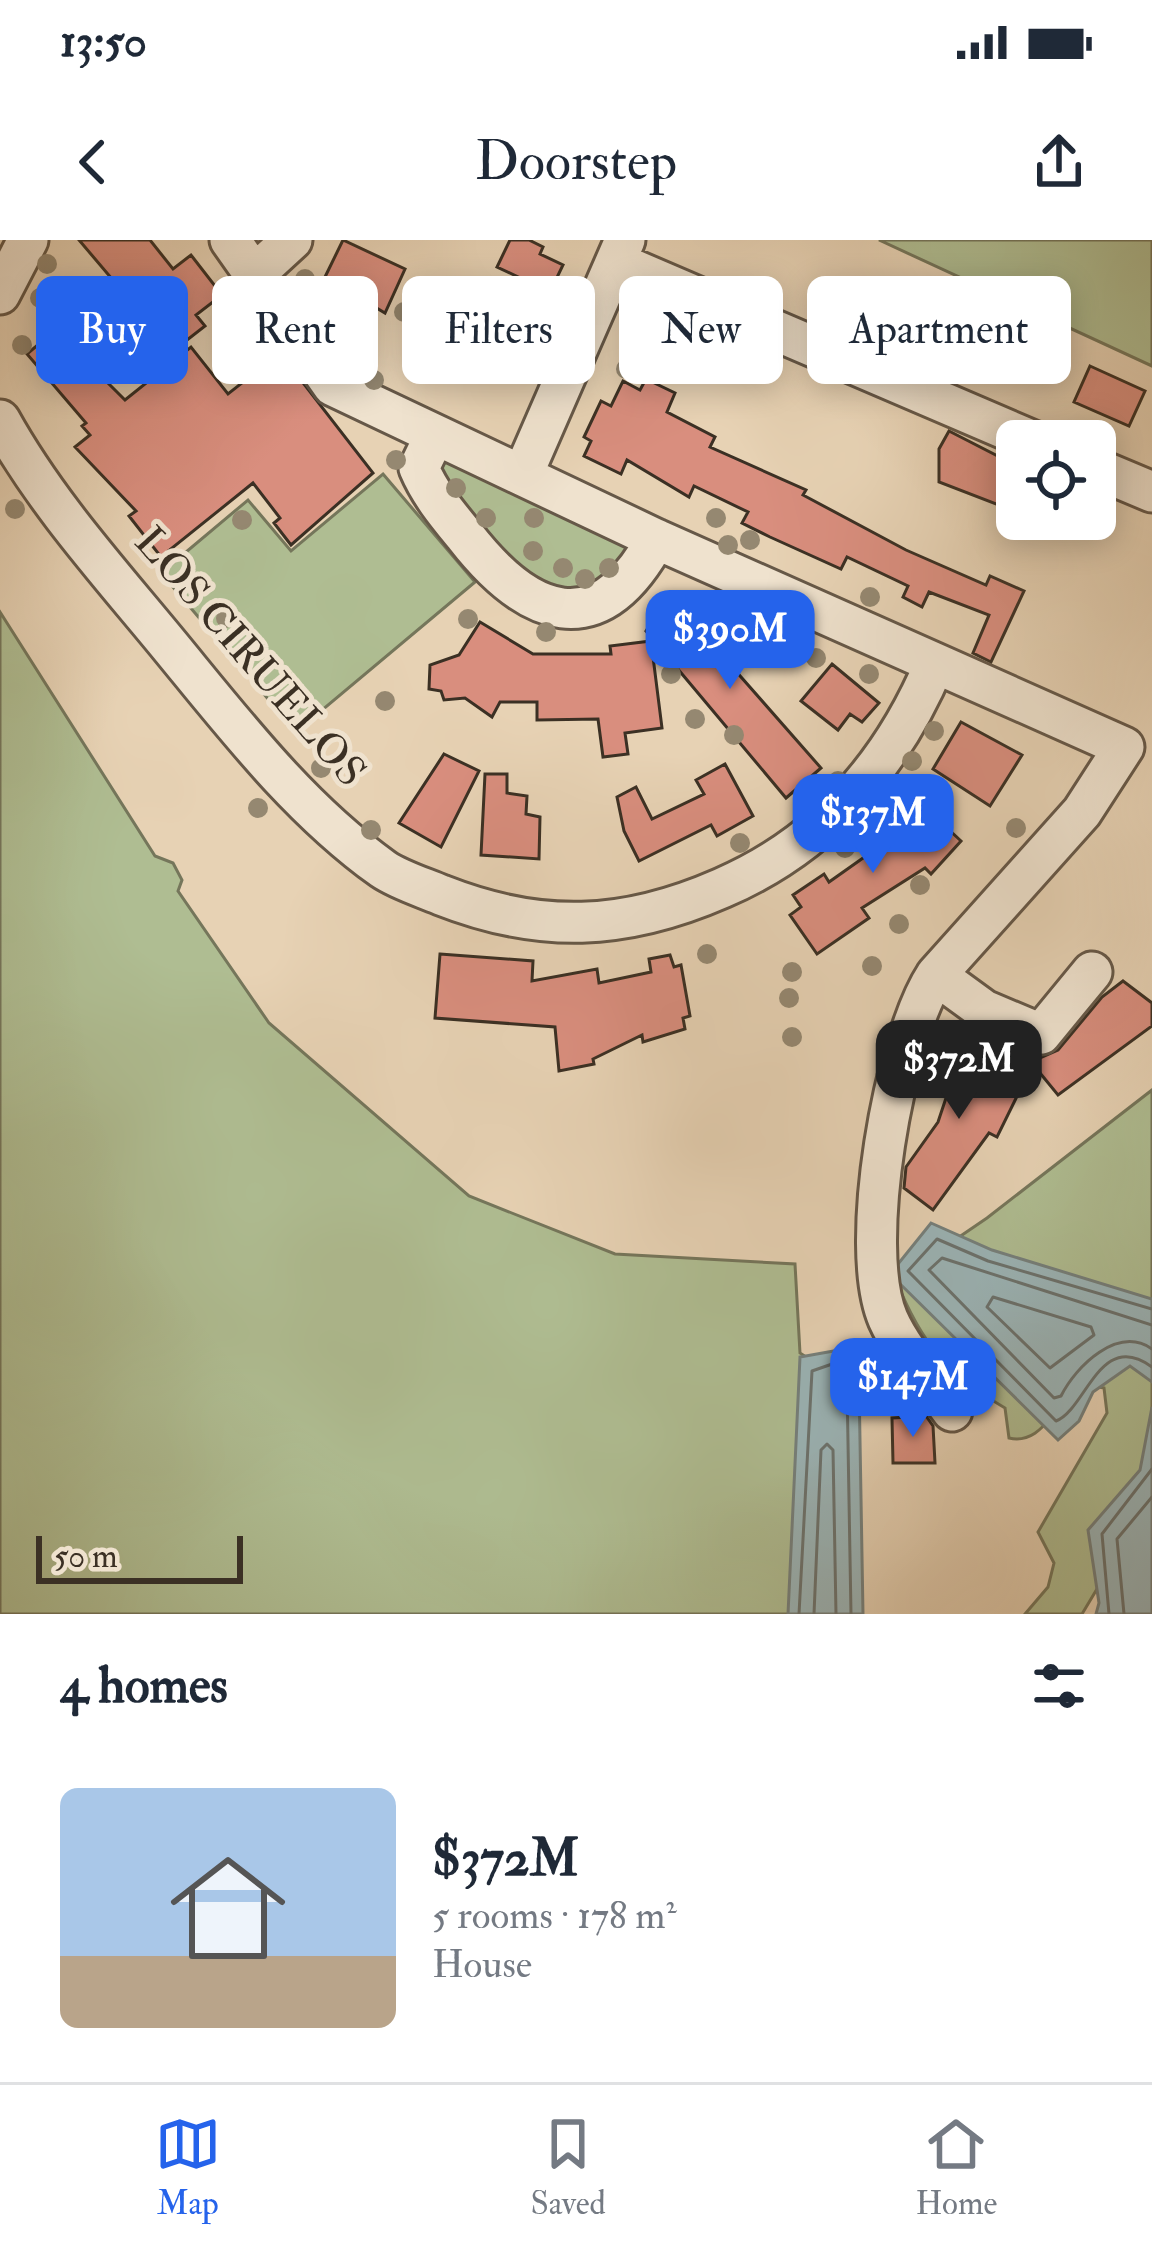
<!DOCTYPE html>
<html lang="en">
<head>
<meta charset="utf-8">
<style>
  :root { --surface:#fff; --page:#f6f6f7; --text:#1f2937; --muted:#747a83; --line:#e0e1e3; --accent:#2563eb }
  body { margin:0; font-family:"IM FELL Double Pica",serif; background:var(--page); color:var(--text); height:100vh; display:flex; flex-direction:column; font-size:45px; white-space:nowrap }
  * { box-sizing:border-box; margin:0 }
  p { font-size:39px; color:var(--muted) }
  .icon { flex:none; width:66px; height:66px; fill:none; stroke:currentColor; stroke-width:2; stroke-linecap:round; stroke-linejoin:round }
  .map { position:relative; height:1374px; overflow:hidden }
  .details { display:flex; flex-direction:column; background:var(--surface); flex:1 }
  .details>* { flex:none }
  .banner { position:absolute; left:36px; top:36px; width:1080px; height:108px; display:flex; gap:24px }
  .tools { position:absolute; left:996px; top:180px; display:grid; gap:24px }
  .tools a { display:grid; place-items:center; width:120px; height:120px; border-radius:18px; background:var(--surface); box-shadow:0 6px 30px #0003; font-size:60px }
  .scale { position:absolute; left:36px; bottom:30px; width:207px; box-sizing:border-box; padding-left:12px; border:6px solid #3b3024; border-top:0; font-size:33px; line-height:42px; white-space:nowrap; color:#3b3024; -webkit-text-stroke:9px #efe2ce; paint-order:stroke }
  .price { position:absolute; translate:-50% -102px; padding:0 27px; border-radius:24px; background:var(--accent); color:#fff; font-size:39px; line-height:78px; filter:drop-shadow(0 3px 6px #0008) }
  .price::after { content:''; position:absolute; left:50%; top:72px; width:36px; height:27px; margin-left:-18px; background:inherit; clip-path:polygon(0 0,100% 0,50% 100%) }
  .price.selected { background:#222; color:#fff }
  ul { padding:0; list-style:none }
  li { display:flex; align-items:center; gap:36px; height:300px; padding:0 60px }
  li+li { border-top:3px solid var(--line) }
  li span { display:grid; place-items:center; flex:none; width:336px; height:240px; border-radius:18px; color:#555 }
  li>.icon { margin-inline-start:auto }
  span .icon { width:144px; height:144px; fill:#fffc; stroke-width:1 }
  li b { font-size:51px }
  h2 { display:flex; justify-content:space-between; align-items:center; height:144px; padding:0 60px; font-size:51px }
  .pill { padding:0 42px; border-radius:18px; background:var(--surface); box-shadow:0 6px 30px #0003; font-size:42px; line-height:108px }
  .pill.selected { background:var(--accent); color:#fff }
  .status { display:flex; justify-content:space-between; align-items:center; height:84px; padding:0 60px; background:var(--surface); direction:ltr }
  .status svg { height:33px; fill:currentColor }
  header { display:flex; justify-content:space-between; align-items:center; height:156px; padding:0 60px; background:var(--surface); font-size:54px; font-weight:600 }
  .tab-bar { display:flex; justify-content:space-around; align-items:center; height:168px; border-top:3px solid var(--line); background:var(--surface); font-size:33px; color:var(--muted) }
  .tab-bar a { display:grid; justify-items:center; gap:6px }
  .tab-bar .selected { color:var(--accent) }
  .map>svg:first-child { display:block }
  .green { fill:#afbd92; stroke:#75765b; stroke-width:3 }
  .water { fill:#9bb5b8; stroke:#75807d; stroke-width:3 }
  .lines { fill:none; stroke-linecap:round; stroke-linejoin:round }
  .shore { stroke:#6b726e; stroke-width:3 }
  .building { fill:#d98e7e; stroke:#3b3024; stroke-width:3 }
  .minor-casing { stroke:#665848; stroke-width:45 }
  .minor { stroke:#efe2ce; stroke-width:39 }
  .tree { fill:#958871 }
  .labels { text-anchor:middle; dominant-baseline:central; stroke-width:10; stroke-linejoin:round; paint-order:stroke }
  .street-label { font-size:42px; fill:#3b3024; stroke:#efe2ce }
</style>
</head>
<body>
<div class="status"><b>13:50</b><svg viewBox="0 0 49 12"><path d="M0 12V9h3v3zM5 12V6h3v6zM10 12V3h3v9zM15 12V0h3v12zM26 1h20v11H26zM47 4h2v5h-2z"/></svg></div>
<header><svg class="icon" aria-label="back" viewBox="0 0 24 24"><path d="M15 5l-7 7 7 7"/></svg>Doorstep<svg class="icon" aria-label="share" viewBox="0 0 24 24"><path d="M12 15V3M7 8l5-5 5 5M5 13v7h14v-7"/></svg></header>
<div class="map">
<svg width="1152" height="1374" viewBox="0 0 1152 1374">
  <rect width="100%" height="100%" fill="#e7d2b4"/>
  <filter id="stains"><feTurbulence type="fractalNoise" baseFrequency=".00167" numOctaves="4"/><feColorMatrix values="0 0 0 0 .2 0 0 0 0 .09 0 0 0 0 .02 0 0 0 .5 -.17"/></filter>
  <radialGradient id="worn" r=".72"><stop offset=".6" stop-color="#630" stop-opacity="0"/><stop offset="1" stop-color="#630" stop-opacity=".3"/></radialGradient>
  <path class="green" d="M879 0H1152V126Z
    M440 216 638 304 603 349H522L430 234Z
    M383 234 475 342 296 492 161 333 248 260 291 311Z
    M0 372 155 616 173 623 182 640 178 651 269 783 469 956 615 1014 795 1024 800 1113 817 1124 838 1374H0Z
    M1152 850V1257L1082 1374H1025L1048 1347 1054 1323 1038 1292 1107 1173 1104 1148C1059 1138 1051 1208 1009 1198L1005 1168C947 1134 921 1103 896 1040L987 978Z"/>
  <path class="water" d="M931 983 992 1010 1152 1059V1142L1130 1126 1093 1152 1079 1181 1058 1200 890 1034Z
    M845 1109 859 1142 863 1374H788L800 1117Z
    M1152 1167V1374H1096L1099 1363 1088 1290 1140 1230Z"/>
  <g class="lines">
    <path class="shore" d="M993 1057 1091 1087 1094 1095 1050 1128 987 1067Z
      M1152 1069 988 1021 937 999 908 1031 1056 1181C1086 1170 1100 1088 1152 1127
      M1152 1085 942 1018 929 1030 1054 1158 1061 1156C1076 1126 1118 1085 1152 1109
      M799 1374 812 1131 835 1123 847 1145 851 1374
      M814 1374 821 1210 827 1204 833 1210 836 1374
      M1109 1374 1102 1294 1152 1229
      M1124 1374 1117 1299 1152 1257"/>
  </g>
  <path class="building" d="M79 0H150L173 29 191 15 222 55 196 75 205 86 173 111Z
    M343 0 405 29 385 73 325 37Z
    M510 0H529L543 7 540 14 563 25 550 52 497 27Z
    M639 58 672 74 657 107 623 92Z
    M81 80 100 103 83 118 125 160 191 107 228 154 280 113 373 233 291 305 274 283 280 278 253 243 161 317 129 276 136 271 75 207 90 195 82 186 86 183 27 114 53 92 61 97Z
    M1090 126 1145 151 1129 186 1074 162Z
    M646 139 675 153 667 172 715 197 710 207 806 250 803 255 906 310 986 345 990 336 1024 351 991 422 973 413 989 375 929 352 922 367 903 357 908 346 847 317 841 329 770 297 742 283 748 272 694 246 689 257 627 220 621 234 584 216 591 201 584 197 601 161 611 166 623 141 640 150Z
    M949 191 1017 226V272L939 242V209Z
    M667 355 748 404 734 429 821 528 786 558 646 391Z
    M480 382 533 414H611L610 406 651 401 662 488 625 493 628 514 603 517 598 479 537 480V462H500L492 477 465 458 444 460 441 451 429 449 430 425 459 415Z
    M832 424 879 463 862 482 850 474 838 490 801 461Z
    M961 482 1022 515 990 566 933 529Z
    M444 514 479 531 441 607 399 583Z
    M725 524 753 576 717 596 711 585 639 621 624 591 617 557 636 547 652 579 704 554 696 540Z
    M485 534H507V553L527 556 526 574 540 577 539 619 481 615Z
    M915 558 961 601 931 634 925 628 862 668 869 678 817 714 790 675 801 667 793 655 824 634 829 642 880 606 875 601Z
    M440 714 533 721 532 741 597 729 599 743 651 732 649 719 670 715 674 727 681 725 690 776 683 778 685 789 643 802 642 795 593 819 594 824 559 831 555 787 435 778Z
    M1123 741 1152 763V786L1058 855 1031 822 1058 810 1102 757Z
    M942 807 1024 842 997 897 989 893 933 970 904 948 906 927 938 882 946 858 923 839Z
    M926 1176 933 1186 935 1223H893L892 1178Z"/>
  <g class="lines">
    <g class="minor-casing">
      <path id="minor" d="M230 0 333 146 656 299 1124 507 1082 572 936 735 984 770 1041 794 1092 732
        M616 22 1033 201
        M255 34 292 0
        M0 54 28 0
        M0 180C46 263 109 332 169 405 234 484 299 569 383 629 399 640 422 647 441 655 540 694 624 691 722 648 824 604 893 523 935 423
        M434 197 419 228C430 254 447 274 465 296 528 377 598 406 656 299
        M1095 228 1152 252
        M523 234 625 0
        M936 735C894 799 857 1007 888 1079 902 1111 931 1142 952 1171"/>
    </g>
    <use href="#minor" class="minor"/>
  </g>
  <g class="tree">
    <circle cx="47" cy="24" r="10"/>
    <circle cx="305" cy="39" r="10"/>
    <circle cx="40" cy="58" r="10"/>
    <circle cx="404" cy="72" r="10"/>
    <circle cx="343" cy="75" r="10"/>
    <circle cx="549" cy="81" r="10"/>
    <circle cx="104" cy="93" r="10"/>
    <circle cx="262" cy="99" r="10"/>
    <circle cx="22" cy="105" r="10"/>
    <circle cx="348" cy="107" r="10"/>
    <circle cx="626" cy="129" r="10"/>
    <circle cx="374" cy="140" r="10"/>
    <circle cx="396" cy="220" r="10"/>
    <circle cx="456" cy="248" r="10"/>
    <circle cx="15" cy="269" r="10"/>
    <circle cx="486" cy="278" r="10"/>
    <circle cx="534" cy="278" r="10"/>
    <circle cx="716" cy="278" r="10"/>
    <circle cx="242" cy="280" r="10"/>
    <circle cx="750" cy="300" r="10"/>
    <circle cx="728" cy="305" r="10"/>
    <circle cx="533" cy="311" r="10"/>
    <circle cx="563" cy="328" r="10"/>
    <circle cx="609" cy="328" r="10"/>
    <circle cx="585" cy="339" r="10"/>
    <circle cx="870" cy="357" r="10"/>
    <circle cx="226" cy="378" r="10"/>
    <circle cx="468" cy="379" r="10"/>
    <circle cx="546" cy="392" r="10"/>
    <circle cx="782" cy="393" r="10"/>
    <circle cx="816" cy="418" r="10"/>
    <circle cx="671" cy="434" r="10"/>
    <circle cx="869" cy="434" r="10"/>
    <circle cx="385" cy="461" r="10"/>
    <circle cx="695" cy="479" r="10"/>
    <circle cx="934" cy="491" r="10"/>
    <circle cx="734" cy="495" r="10"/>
    <circle cx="912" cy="521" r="10"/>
    <circle cx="321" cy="528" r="10"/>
    <circle cx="838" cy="541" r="10"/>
    <circle cx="258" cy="568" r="10"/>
    <circle cx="1016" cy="588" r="10"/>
    <circle cx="371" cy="590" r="10"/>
    <circle cx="740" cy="603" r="10"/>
    <circle cx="845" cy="608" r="10"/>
    <circle cx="920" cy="645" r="10"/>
    <circle cx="899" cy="684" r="10"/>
    <circle cx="707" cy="714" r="10"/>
    <circle cx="872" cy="726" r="10"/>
    <circle cx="792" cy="732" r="10"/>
    <circle cx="789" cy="758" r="10"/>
    <circle cx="792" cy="797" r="10"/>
  </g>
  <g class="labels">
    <g class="street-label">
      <text transform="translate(250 417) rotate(49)">LOS CIRUELOS</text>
    </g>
  </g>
  <rect width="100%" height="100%" filter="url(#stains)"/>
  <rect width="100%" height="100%" fill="url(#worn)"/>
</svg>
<div class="tools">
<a><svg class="icon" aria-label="locate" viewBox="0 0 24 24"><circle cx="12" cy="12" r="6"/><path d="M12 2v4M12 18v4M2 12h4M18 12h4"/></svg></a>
</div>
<div class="scale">50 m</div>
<b class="price" style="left:730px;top:452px">$390M</b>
<b class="price" style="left:873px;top:636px">$137M</b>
<b class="price selected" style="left:959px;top:882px">$372M</b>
<b class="price" style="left:913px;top:1200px">$147M</b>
<div class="banner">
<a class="pill selected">Buy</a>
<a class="pill">Rent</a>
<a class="pill">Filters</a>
<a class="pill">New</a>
<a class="pill">Apartment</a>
</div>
</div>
<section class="details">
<h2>4 homes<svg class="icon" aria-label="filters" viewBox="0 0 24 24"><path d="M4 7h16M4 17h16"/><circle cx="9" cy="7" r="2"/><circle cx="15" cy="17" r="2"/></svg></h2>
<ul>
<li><span style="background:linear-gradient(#a9c7e8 70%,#b9a48a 0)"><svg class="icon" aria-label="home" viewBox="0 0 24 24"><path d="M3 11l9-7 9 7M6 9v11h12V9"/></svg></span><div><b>$372M</b><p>5 rooms · 178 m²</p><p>House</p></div></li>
</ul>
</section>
<nav class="tab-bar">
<a class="selected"><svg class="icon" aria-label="map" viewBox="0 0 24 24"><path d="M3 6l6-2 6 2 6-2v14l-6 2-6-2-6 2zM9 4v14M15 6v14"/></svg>Map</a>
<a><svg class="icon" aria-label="saved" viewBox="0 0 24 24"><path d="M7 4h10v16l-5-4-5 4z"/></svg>Saved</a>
<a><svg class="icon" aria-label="home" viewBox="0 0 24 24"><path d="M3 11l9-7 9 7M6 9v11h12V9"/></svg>Home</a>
</nav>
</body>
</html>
